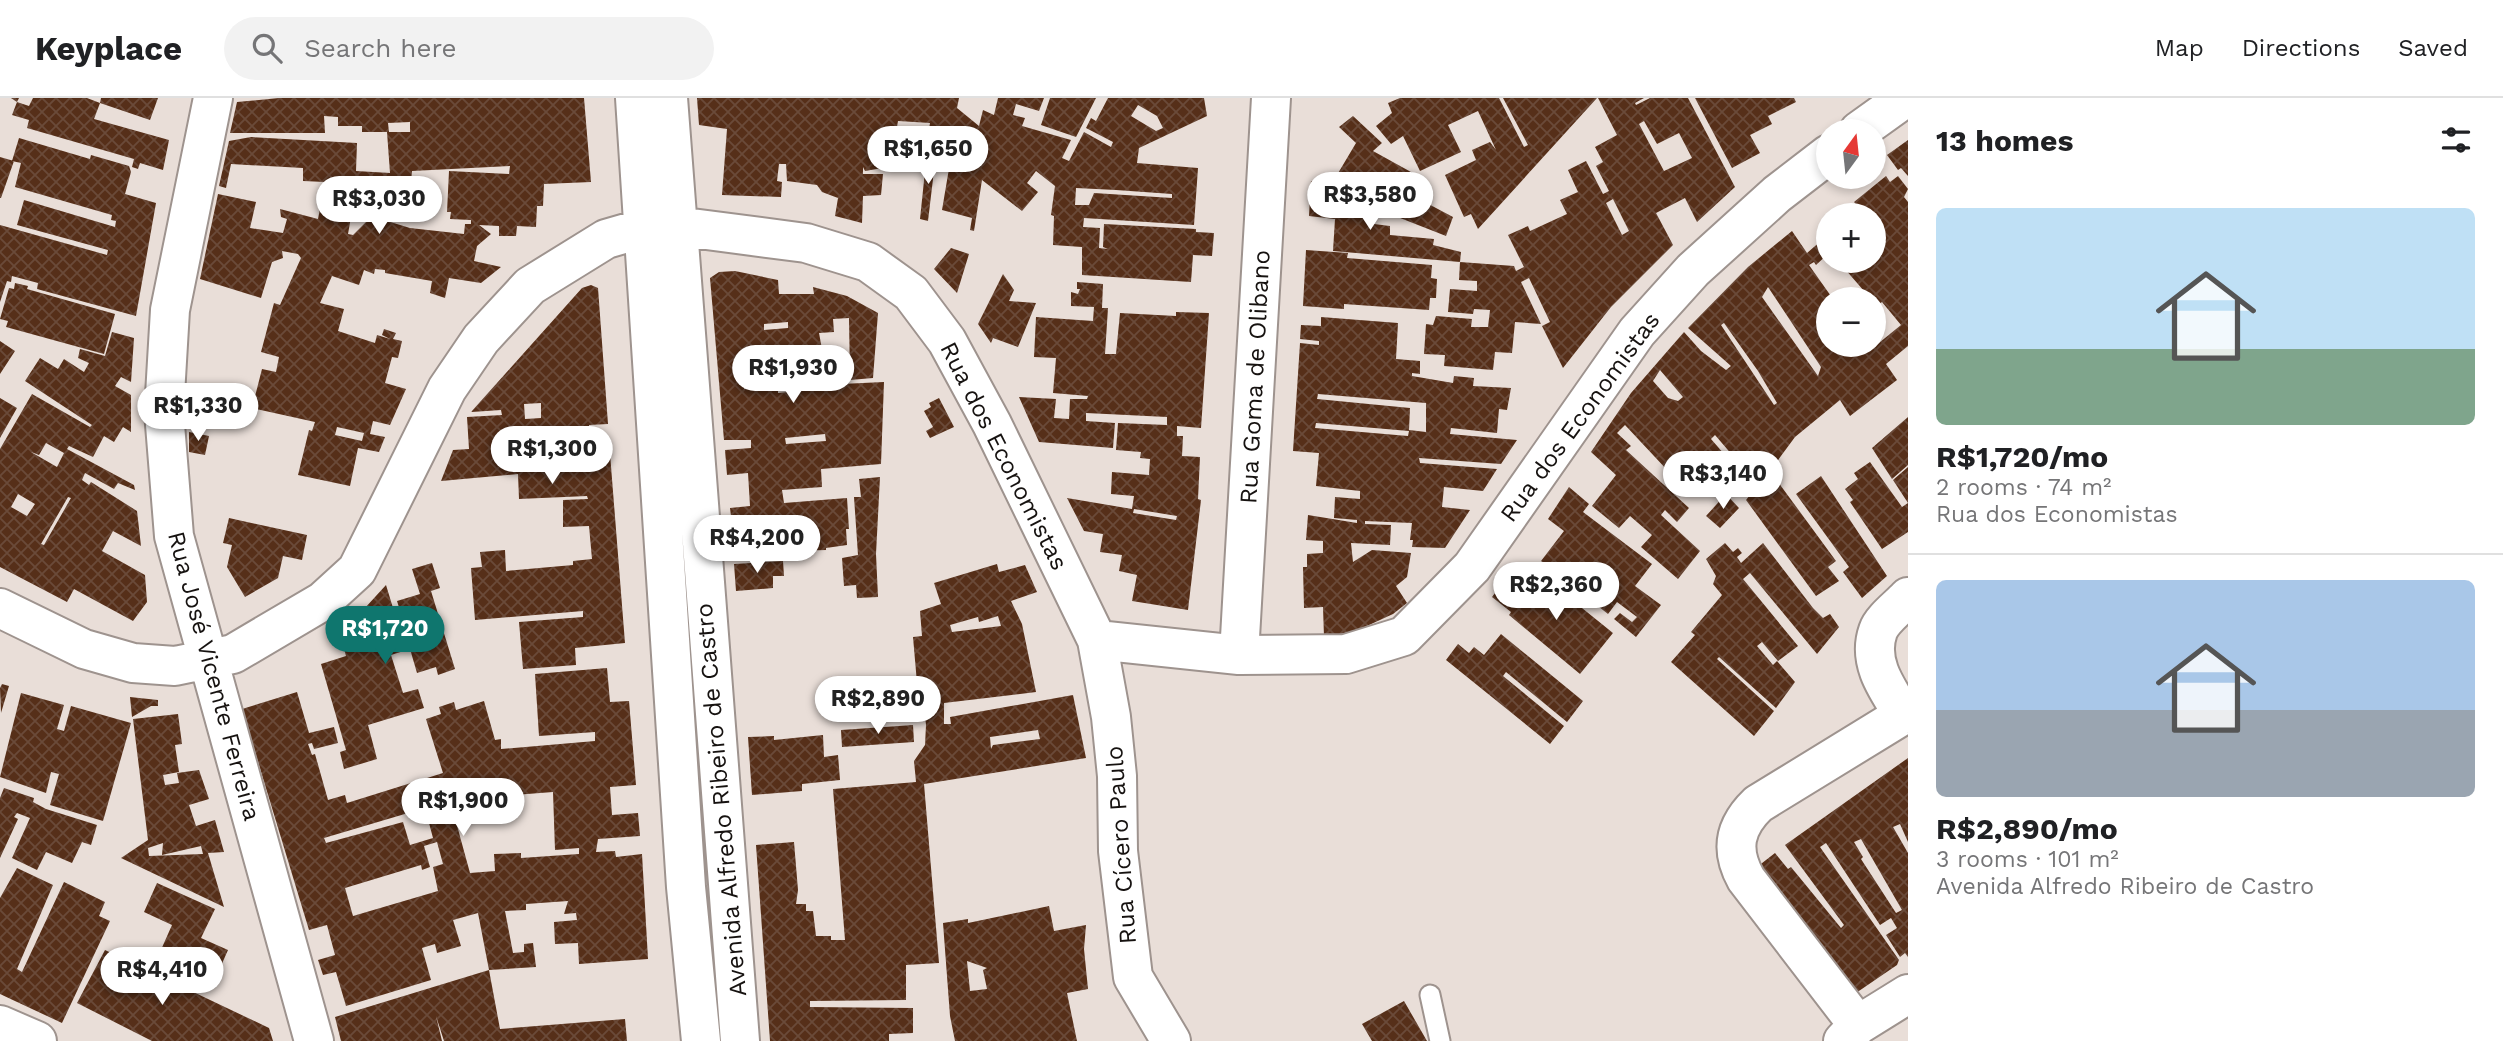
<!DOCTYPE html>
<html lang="en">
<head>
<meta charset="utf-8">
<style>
  :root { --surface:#fff; --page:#f2f2f2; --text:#202124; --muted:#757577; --line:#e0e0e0; --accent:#0f766e }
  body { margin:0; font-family:"Work Sans",sans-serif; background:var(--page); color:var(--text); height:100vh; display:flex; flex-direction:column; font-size:26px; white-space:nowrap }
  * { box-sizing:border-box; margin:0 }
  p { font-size:23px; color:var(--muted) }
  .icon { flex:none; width:38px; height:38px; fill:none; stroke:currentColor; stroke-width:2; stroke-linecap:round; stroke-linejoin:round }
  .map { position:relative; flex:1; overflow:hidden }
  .drawer { display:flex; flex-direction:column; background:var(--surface); width:595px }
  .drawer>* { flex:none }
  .needle { width:46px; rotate:15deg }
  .fabs { position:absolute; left:1816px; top:21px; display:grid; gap:14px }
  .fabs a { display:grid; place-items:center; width:70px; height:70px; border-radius:50%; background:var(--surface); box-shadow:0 4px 10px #0003; font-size:35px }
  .price { position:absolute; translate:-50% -60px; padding:0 16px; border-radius:24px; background:#fff; color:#222; font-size:23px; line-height:46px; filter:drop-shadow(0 2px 4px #0008) }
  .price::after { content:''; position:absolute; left:50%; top:42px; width:21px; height:16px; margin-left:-10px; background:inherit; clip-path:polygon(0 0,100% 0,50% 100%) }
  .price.on { background:var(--accent); color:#fff }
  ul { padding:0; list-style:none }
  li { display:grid; align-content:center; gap:14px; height:371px; padding:0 28px }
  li+li { border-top:2px solid var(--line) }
  li span { display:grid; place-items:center; height:217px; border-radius:10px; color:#555 }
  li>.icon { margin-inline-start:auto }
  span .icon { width:126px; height:126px; fill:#fffc; stroke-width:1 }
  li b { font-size:30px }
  h2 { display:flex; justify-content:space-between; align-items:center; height:84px; padding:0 28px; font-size:30px }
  header { display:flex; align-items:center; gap:42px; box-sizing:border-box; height:98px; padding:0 35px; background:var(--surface); border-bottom:2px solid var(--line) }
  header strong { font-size:33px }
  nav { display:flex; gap:38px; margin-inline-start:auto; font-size:24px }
  .search { width:490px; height:63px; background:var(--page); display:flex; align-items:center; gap:18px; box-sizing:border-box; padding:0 24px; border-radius:38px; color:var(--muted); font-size:26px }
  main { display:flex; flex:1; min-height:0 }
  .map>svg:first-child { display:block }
  .building { fill:url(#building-cross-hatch); fill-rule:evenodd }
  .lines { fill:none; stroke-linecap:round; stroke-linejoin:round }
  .lane-casing { stroke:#9e938e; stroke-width:23 }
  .street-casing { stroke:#9e938e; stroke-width:42 }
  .lane { stroke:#fff; stroke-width:19 }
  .street { stroke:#fff; stroke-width:38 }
  .labels { text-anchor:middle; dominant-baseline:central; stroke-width:7; stroke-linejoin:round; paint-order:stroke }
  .street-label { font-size:24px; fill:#161210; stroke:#fff }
</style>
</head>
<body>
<header>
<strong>Keyplace</strong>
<div class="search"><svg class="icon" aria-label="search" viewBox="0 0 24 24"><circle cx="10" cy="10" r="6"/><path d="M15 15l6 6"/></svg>Search here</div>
<nav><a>Map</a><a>Directions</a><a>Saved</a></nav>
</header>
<main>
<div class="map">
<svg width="1908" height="943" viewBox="0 0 1908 943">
  <defs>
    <pattern id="building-cross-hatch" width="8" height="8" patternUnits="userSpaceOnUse" patternTransform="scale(1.75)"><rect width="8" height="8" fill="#562f19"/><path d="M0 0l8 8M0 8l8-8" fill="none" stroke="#6a4a39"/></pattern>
  </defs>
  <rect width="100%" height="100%" fill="#e9ded8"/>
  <path class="building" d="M11 0H19L17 4 29 8 33 0H87L100 5 94 21 169 42 163 72 140 65 138 71 132 69 134 61 27 30 29 22 12 17 17 4Z
    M101 0H158L150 22 100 5Z
    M279 0H584L591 84 544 86 543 108H537L536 129 517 128 516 138H499V128L479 127 491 136 477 148 474 163 501 169 481 185 449 180 445 200 430 195 432 183 385 175V172L375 171 374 176 364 172 359 187 332 178 320 205 344 211 338 233 375 245 377 237 390 241 382 237 384 231 396 235 393 241 402 243 398 260 392 259 385 285 406 291 390 327 373 323 370 336 385 339 379 354 358 350 350 388 298 377 309 332 312 333 315 324 252 310 262 271 276 274 279 259 261 254 274 205 280 207 301 160 298 156 282 153 283 160 272 164 261 200 200 181 218 96 256 104 250 130 283 135 287 121 281 119 280 111 318 121 325 84 303 83V70L231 66 226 90 219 88 229 43 251 39 357 45 356 73 390 75 387 34H410V24L388 25 389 34H362V28H338V19L324 18 325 35H230L237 4ZM510 68 509 76 449 73 447 114H451L450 121 471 122V126H465L464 136 410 130 387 123 389 98H410L412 73ZM351 119 368 122 353 137 348 136ZM337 329 364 335 362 343 335 337Z
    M697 0H959L957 10 979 28 983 12 994 17 998 0H1044L1039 13 1016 6 1013 17 1025 20 1022 28 1071 42 1062 60 1069 63 1084 34 1111 49 1113 44 1086 30 1091 20 1096 23 1108 0H1204L1207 18 1139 50 1137 65 1198 70 1194 127 1084 120 1083 129 1100 130 1099 150 1108 151 1103 149 1104 126 1196 131V134L1214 135 1212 158 1193 157 1191 184 1082 177V149L1053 147 1054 118 1051 117 1055 88 1036 73 1027 85 1038 94 1022 113 982 82 974 133 970 132 972 120 942 112 955 35 929 31 930 25 898 23 897 29H894L893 37H896L894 68 865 73 863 69V76H883L881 97 863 98 862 125 835 118 838 100 822 94 817 87 787 83 786 66H779L777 83 782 84 781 99 722 97 727 31 699 27ZM1138 7 1157 18 1163 30 1156 33 1131 18ZM1076 90 1116 92 1172 96V100L1094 95 1089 107H1075Z
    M1050 0H1096L1076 39 1041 27Z
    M1400 0H1499L1524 49 1528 47 1503 0H1597L1478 131 1471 116 1464 119 1445 77 1476 62 1472 52 1490 44 1496 52 1478 13 1448 27 1461 54 1420 73 1403 38 1391 46 1376 28 1392 15 1388 5Z
    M1598 0H1644L1635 5 1636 7 1650 0H1688L1735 89 1697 124 1685 100 1656 115 1673 147 1611 209 1563 270 1542 228 1550 224 1529 180 1521 184 1541 226 1515 224 1512 255 1495 254 1493 272 1444 268 1445 257 1424 256 1426 226 1433 227 1436 218 1472 221 1471 229H1488L1490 212 1474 211 1473 216 1448 214 1450 191 1477 193V183L1459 182 1460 164 1514 168 1516 173 1524 169 1508 137 1528 128 1530 133 1567 116 1560 102 1578 94 1568 72 1586 63 1603 96 1609 93 1596 68 1603 64 1595 49 1617 37ZM1644 23 1657 46 1679 35 1692 60 1664 73 1639 26ZM1613 101 1629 133 1622 137 1606 105Z
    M1695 0H1794L1796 4 1768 18 1772 26 1750 37 1760 55 1732 70Z
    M1353 18 1382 45 1373 53 1411 74 1425 87 1419 101 1453 119 1446 138 1390 116 1334 82 1356 45 1339 29Z
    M19 40 90 61 91 57 129 68 131 74 125 96 156 105 136 218 37 191 38 185 12 178 11 184 7 183 0 204V127L107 157 108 152 17 127 24 102 115 129 116 123 111 122 112 117 15 89 21 65 12 63Z
    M1908 42V78L1901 70 1898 72 1887 57Z
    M927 54 936 56 928 123 920 121Z
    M0 59 14 63 1 100H0Z
    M1886 78 1890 84 1898 78 1908 91 1904 99 1908 104V248L1886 266 1897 282 1850 318 1840 302 1795 339 1770 373 1836 463 1828 469 1839 483 1816 498 1746 402 1758 387 1715 337 1711 341 1745 380 1728 398 1702 371 1683 389 1625 327 1617 335 1631 348 1626 352 1689 410 1677 424 1665 412 1661 417 1700 453 1678 481 1641 449 1652 437 1630 418 1619 430 1592 408 1616 377 1591 354 1631 295 1684 234 1701 253 1726 272 1731 268 1688 230 1748 169 1792 133 1807 155 1829 136V155L1816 167 1814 164 1809 167 1833 201H1829V247H1872L1874 249 1901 227 1882 204 1877 208 1838 163H1874V141L1881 148 1886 144 1874 129V117H1865L1854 104ZM1768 189 1821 269 1818 278 1762 199ZM1724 225 1758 273 1777 305 1774 307 1721 227ZM1660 272 1683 299 1678 303 1668 300 1653 283Z
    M1311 83 1344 97 1343 114 1375 118 1374 126 1390 128V137L1434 141 1433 147 1461 154 1460 164 1333 153 1335 121 1309 118Z
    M951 150 969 156 957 195 934 171Z
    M1306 152 1348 155 1347 160 1432 167 1431 180 1437 181 1436 200H1430L1429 212 1344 206V211L1303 208Z
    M735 173 778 182 779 196H814L813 189 847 198 878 215 873 280 850 282 849 220 833 221 834 234 819 235 827 278 744 286V291L778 289V295L798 293V288L884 284 881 366 821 371 822 389 782 392 784 405 847 400 849 431H846L847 447 826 450V452L762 454 760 424 732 426 730 410 750 408 748 375 727 377 725 352 751 350V342H724L710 180 719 174ZM788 224V230L764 232V226ZM825 336 826 343 786 346 785 340Z
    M1003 176 1014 192 1009 203 1036 205 1018 249 993 240 991 245 978 226Z
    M1077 184 1103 186 1102 210H1108L1105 256H1116L1120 215 1176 218V214L1209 215 1201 330 1177 328V338H1183L1182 358 1200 359 1198 401 1201 402 1188 512 1132 503 1137 477 1119 473 1122 457 1100 454 1103 436 1084 433 1067 400 1132 411 1134 398 1111 396 1112 374 1149 377 1150 361 1140 360 1141 354 1116 352 1118 325 1167 327V319L1086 315V323L1115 325 1113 350 1039 344 1019 299 1056 301 1054 320 1069 321 1070 301H1087L1088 298 1053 295 1056 260 1034 259 1036 219 1093 223 1094 209 1071 208V194L1078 196 1080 191H1077ZM1134 411 1177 418 1176 422 1133 415Z
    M15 185 28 188 27 191 115 216 104 256 6 229 8 223 0 221 9 190 14 191Z
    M591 187 598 190 608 326 589 327 590 345 609 343 625 545 575 550 576 567 523 571 519 524 583 519V513L475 522 471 470 482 469 480 454 505 452 506 473 573 467V463L592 461 589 428 563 429V402L588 401 587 398 519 401 518 376 441 383 453 352 469 351 467 319 502 317 501 312 471 314 582 190ZM541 305V320L525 321 524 306ZM555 347V351L503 354 502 350Z
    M1321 219 1398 225 1396 261 1420 263V276L1412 275V278L1453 285 1454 278 1474 280 1473 288 1511 290 1507 312 1499 311 1497 335 1451 330 1450 336 1517 342 1501 366 1419 360 1420 365 1497 371 1483 393 1444 389 1442 409 1470 412 1445 450 1412 449 1413 442H1410L1412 425 1365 423V426L1391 427 1390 447 1351 445 1353 464 1372 452 1411 455 1407 479 1396 488 1407 505 1393 516 1356 533 1324 539 1323 509 1304 510 1303 469H1307V456L1323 455V443L1306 442 1308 417 1357 425V422L1334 420 1335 399 1360 401V393L1316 388 1319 355 1293 353 1300 245 1319 247V243L1300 241 1301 227 1321 228ZM1318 296 1426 305V334L1409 332 1410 310 1317 301ZM1316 325 1409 333 1408 338 1315 330Z
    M112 234 134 240 131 284 121 279 115 288 131 297V334L123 329 114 344 104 338 93 359 69 348 67 351 134 387 135 392 118 385 114 391 85 375 82 382 89 387 91 384 137 413 141 448 113 433 102 453 145 477 147 504 133 523 74 491 67 504 0 469V351L32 296 90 329 92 327 25 283 40 260 58 271 64 261 84 274 89 265 78 260 80 251 105 258ZM46 345 64 355 57 369 31 354 39 357ZM18 396 35 406 27 418 11 409ZM68 399 71 400 44 447 41 446Z
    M0 243 15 253 0 276Z
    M0 300 17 310 0 340Z
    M939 300 954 329 930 340 926 333 933 329 924 313 931 309 929 305Z
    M1908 319V367L1892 381 1872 350Z
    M189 334 209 338 205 357 189 354Z
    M1870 364 1902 409 1908 405V434L1882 451 1850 404 1853 402 1845 391 1858 381 1854 375Z
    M1908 369V405L1893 382Z
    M1821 378 1887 478 1862 500 1843 474 1849 469 1796 396Z
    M880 379 876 456 878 499 857 500 856 487 844 488 842 460 858 457 854 399H861L859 381Z
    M1569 389 1589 406 1583 414 1652 466 1635 488 1661 507 1636 539 1614 521 1620 515 1632 524 1637 519 1617 504 1608 516 1541 463 1564 433 1548 421Z
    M1726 396 1739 410 1720 430 1706 418Z
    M229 420 307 437 302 462 283 458 278 480 245 499 227 469 232 447 223 445Z
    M1725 445 1733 454 1738 450 1742 455 1737 459 1741 465 1763 445 1813 510 1823 520 1830 516 1839 529 1817 556 1750 475 1743 481 1798 548 1778 563 1762 544 1757 548 1773 567 1777 563 1795 584 1776 610 1719 559 1717 561 1774 613 1754 638 1671 564 1695 537 1691 534 1722 497 1713 486 1716 478 1706 461Z
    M783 463 784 478H773V490L736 493 734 466Z
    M432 465 440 490 431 493 455 571 438 577 436 569 417 575 410 551 391 557 403 595 418 591 424 610 368 627 377 661 344 671 340 654 346 652 321 566 346 558 341 540 362 534 364 542 380 537 369 510 354 522 386 487 397 523 403 522 397 503 420 496 412 471Z
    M997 466 999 474 1025 467 1037 494 1011 503 1022 526 1036 594 944 605V626H951L950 619 1073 597 1086 660 924 686 939 865 906 867V902L810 903V909L913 910V935L889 936V943H770L756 747 794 744 798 792 796 806H806V813H813L816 838H831V842H845L833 691 916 684 914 663 925 647 926 627 924 608H919L913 539 922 538 920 513 941 506 934 485ZM998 518 1001 528 952 534 950 527 978 519 979 524ZM1038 632 1040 641 993 647 991 651 990 639Z
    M1541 477 1613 535 1580 576 1509 517 1511 514 1492 499 1505 482 1524 498Z
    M1501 536 1583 603 1567 624 1506 574 1503 578 1564 628 1550 646 1446 562 1458 546 1469 555 1474 549 1484 557Z
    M607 570 610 604 629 603 636 687 610 689 612 717 638 715 640 738 598 741 596 754 615 753 616 759 642 756 648 861 579 866 578 845 555 846 554 824 577 822 576 815 564 816 568 803 526 806V812L505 813 513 855 524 854V846L533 845 536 869 489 872 478 815 453 822 461 848 437 855 435 846 422 850 431 882 346 908 336 874 323 877 318 862 335 857 327 827 309 832 242 611 297 594 309 635 334 629 338 645 314 651 312 645 308 646 312 657 315 656 328 702 345 697 347 705 443 675 426 621 441 616 439 609 454 604 456 612 484 603 495 642 501 641V651L595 643V634L539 638 535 576ZM553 694 555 752 579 750V756L521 760V755L494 756 495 773 470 775 450 702ZM425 710 433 740 410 747 403 724 326 745 324 740ZM437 744 443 766 433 769 438 793 353 818 345 790 421 767 422 772 430 769 424 748Z
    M2 586 9 588 1 615 0 590Z
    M21 595 64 607 57 631 64 633 71 608 131 625 103 723 50 707 59 676 51 674 46 695 0 679Z
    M130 599 158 602V608H151L132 619Z
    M178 616 182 646 175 647 179 674 163 677 165 687 179 685 177 675 199 672 209 701 189 707 196 728 215 722 224 754 208 755 224 809 121 760 148 742 133 621ZM163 745 162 757 201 748 203 756 149 758 148 750Z
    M913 627 914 644 842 649 841 632Z
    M823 637 824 659 838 657 840 682 802 686V693L752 697 748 639 774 638V642Z
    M1908 660V744L1900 726 1893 729 1908 755V859L1905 855 1900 859 1886 837 1897 830 1891 820 1880 827 1826 745 1820 749 1899 862 1897 867 1856 895 1757 769 1775 755 1788 771 1791 769 1841 830 1844 827 1785 747ZM1861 741 1902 812 1896 815 1861 761 1863 759 1854 744Z
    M4 690 34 700 33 704 46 711 97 727 91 747 82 744 72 765 46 754 37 772 12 760 30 720 17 715 14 719 18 721 0 760V700Z
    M17 770 53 787 17 871 22 874 64 784 105 804 99 818 110 823 62 925 0 896V800Z
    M157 785 215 811 201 840 228 852 216 879 160 854 172 827 144 814Z
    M1049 808 1054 833 1086 827 1084 851 1088 891 1067 895 1077 943H955L950 918 943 825 968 821V825ZM967 863 987 870 983 872 987 891 970 893Z
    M105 852 269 930 273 943H152L77 905Z
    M489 872 500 931 625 921 627 943H444L436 918 442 943H341L335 919Z
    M1404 903 1427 943H1372L1362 926Z"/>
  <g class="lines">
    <g class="lane-casing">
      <path id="lane" d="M1430 897 1440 943"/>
    </g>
    <g class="street-casing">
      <path id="street" d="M213 0 170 212 164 314 174 438 314 943
        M635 0 686 789 701 943
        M668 0 740 943
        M1859 33 1905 0
        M0 510 84 551 133 565 175 568 233 556 323 503 357 472 447 291 481 241 530 188 606 141 644 130 676 128 806 145 868 164 911 195 947 243 992 326 1097 542 1239 557 1346 556 1404 538 1472 469 1637 234 1693 172 1777 96 1829 56
        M1097 542 1111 619 1117 678 1118 753 1133 879 1171 943
        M1239 557 1271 0
        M1903 616C1887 591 1867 564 1878 533 1882 521 1899 509 1908 499
        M0 927 37 943
        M1858 927 1746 781C1730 752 1734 729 1758 706L1908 614
        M1843 943 1858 927 1908 896"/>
    </g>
    <use href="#lane" class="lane"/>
    <use href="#street" class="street"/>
  </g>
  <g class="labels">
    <g class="street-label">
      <text transform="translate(1255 279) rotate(-87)">Rua Goma de Olibano</text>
      <text transform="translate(1580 319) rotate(-54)">Rua dos Economistas</text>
      <text transform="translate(1004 358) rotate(63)">Rua dos Economistas</text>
      <text transform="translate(214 578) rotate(75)">Rua José Vicente Ferreira</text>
      <text transform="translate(721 702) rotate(-95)">Avenida Alfredo Ribeiro de Castro</text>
      <text transform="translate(1121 747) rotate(-94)">Rua Cícero Paulo</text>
    </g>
  </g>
</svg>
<div class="fabs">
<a><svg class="needle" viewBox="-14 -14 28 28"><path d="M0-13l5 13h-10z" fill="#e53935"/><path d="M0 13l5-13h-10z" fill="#757577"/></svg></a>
<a>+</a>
<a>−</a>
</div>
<b class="price" style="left:928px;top:88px">R$1,650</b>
<b class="price" style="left:1370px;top:134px">R$3,580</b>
<b class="price" style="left:379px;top:138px">R$3,030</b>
<b class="price" style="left:793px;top:307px">R$1,930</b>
<b class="price" style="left:198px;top:345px">R$1,330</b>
<b class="price" style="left:552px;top:388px">R$1,300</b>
<b class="price" style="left:1723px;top:413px">R$3,140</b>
<b class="price" style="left:757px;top:477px">R$4,200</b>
<b class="price" style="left:1556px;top:524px">R$2,360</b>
<b class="price on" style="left:385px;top:568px">R$1,720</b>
<b class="price" style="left:878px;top:638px">R$2,890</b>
<b class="price" style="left:463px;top:740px">R$1,900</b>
<b class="price" style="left:162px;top:909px">R$4,410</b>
</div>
<section class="drawer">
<h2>13 homes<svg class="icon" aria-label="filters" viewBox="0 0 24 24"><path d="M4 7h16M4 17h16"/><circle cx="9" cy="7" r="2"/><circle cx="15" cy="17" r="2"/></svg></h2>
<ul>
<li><span style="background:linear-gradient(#bfe0f5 65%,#7fa58c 0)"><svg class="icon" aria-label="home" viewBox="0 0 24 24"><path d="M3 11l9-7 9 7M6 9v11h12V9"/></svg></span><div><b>R$1,720/mo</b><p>2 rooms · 74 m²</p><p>Rua dos Economistas</p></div></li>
<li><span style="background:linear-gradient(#a9c7e8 60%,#9aa5b1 0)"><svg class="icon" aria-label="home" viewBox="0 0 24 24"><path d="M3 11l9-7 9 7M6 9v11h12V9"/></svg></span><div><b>R$2,890/mo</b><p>3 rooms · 101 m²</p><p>Avenida Alfredo Ribeiro de Castro</p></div></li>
</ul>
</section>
</main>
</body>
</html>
